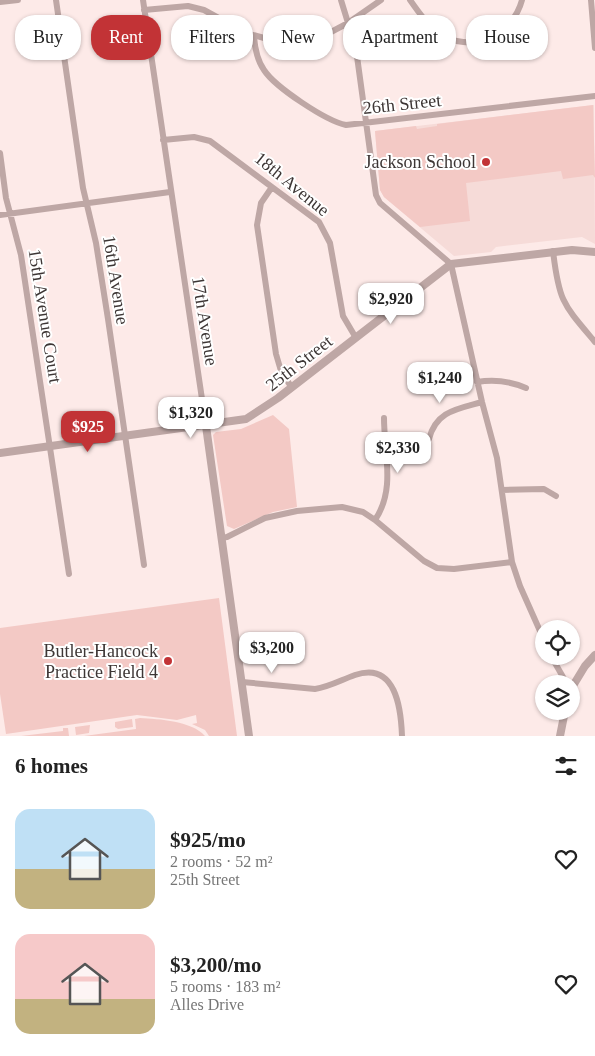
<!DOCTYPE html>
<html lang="en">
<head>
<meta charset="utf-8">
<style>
  :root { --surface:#fff; --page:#f2f2f2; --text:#222; --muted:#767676; --accent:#c23336 }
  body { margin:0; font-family:"Times New Roman",serif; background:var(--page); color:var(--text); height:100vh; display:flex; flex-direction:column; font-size:19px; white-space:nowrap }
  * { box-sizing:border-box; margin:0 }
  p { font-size:16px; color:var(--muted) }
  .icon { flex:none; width:28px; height:28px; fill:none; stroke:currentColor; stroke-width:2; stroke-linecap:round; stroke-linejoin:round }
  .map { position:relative; height:736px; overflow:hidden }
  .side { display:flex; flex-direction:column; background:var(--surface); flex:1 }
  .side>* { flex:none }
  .top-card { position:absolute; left:15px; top:15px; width:565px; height:45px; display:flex; gap:10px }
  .buttons { position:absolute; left:535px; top:620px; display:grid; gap:10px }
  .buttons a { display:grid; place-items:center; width:45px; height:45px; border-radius:50%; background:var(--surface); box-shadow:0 1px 4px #0004; font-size:25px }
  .price { position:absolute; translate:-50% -42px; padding:0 11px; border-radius:10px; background:#fff; color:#222; font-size:16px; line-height:32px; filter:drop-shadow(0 1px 2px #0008) }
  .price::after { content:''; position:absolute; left:50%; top:30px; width:15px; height:11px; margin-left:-8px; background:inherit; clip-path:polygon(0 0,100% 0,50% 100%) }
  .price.selected { background:var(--accent); color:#fff }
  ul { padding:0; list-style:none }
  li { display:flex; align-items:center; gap:15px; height:125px; padding:0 15px }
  li span { display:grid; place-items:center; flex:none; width:140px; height:100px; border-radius:15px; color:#555 }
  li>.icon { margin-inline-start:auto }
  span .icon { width:60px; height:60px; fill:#fffc; stroke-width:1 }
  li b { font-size:21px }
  h2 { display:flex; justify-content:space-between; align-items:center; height:60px; padding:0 15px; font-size:21px }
  .pill { padding:0 18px; border-radius:20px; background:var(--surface); box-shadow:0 1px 4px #0004; font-size:18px; line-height:45px }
  .pill.selected { background:var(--accent); color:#fff }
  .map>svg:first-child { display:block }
  .built { fill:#f6dbd8 }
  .green { fill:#f3c9c5 }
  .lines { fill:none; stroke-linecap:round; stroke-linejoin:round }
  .minor { stroke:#bea7a5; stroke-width:6 }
  .tertiary { stroke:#bea7a5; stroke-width:8 }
  .poi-dot { fill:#c23336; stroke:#fff; stroke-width:2 }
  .labels { text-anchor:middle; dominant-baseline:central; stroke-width:4; stroke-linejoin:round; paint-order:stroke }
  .street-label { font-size:18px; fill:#3d3635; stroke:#fff }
  .poi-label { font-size:18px; fill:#3d3635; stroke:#fff; text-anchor:end }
</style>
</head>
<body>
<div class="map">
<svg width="595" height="736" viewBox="0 0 595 736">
  <rect width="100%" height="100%" fill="#fdeae8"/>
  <path class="built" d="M594 105 595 244 582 237 496 247 491 252 454 256 384 197 380 190 375 131Z"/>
  <path class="green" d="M593 105 595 178 593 175 563 179 561 171 466 183 470 221 420 227 384 197 380 190 375 131 416 126 417 129 437 126V124Z
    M273 415 289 429 297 507 273 512 234 529 227 526 213 435 216 432 241 429Z
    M219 598 237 736H209L205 730 192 724 197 723 196 715 177 720 137 715 6 734 0 694V628Z
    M140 718C159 719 192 721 205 736H84L136 729 135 719Z
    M132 719 133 727 118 729 115 727V722Z
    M90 725 89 733 76 735 75 727Z
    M63 728H68L69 736H21L63 731Z"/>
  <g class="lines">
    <path class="minor" d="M56 0 83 188 96 243 108 319 144 565
      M143 0 206 426
      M341 0 356 49 376 195 380 203 451 264 482 402 497 458 512 562 520 586 544 640
      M410 0C418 11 427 25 438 33 470 55 513 35 522 0
      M591 0 595 48
      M0 2 18 0
      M144 10 188 6 204 10 246 33 264 38 331 32 348 23 381 0
      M254 37C255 49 257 60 264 70 275 87 326 121 346 125L595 96
      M163 140 194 137 210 141 319 222 330 243 343 316 356 338
      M0 153 6 198 21 255 69 574
      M272 187 261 203 257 225 276 354 281 371 292 388
      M0 215 170 192
      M553 251C559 302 563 304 595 342
      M477 382C495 379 510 381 526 388
      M429 439C436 411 457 409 482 402
      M502 490 544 489 556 496
      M375 520C396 489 384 453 384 418
      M221 538 227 537 265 518 297 511 342 507 363 512 375 520 424 561 437 568 454 569 512 562
      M551 656 567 684
      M242 682 315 689C329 687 341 680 355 675 396 661 401 709 402 736"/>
    <path class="tertiary" d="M206 426 249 736
      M0 453 246 419 278 398 451 264 572 250 595 252
      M571 689 585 666 595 655
      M560 736 565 711"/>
  </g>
  <g class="poi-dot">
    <circle cx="486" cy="162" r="5"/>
    <circle cx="168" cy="661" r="5"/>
  </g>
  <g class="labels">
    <g class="street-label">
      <text transform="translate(402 104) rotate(-6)">26th Street</text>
      <text transform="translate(292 184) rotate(39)">18th Avenue</text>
      <text transform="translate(116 280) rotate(81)">16th Avenue</text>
      <text transform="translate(45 316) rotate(81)">15th Avenue Court</text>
      <text transform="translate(205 321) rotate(81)">17th Avenue</text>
      <text transform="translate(299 363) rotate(-38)">25th Street</text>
    </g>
    <g class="poi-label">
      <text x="476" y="162">Jackson School</text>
      <text x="158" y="651">Butler-Hancock<tspan x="158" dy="21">Practice Field 4</tspan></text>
    </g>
  </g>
</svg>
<div class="buttons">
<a><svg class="icon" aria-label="locate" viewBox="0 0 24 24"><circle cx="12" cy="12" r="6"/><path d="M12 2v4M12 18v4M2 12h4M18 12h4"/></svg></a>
<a><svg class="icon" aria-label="layers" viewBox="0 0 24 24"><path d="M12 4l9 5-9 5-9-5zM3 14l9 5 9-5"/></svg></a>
</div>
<b class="price" style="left:391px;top:325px">$2,920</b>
<b class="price" style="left:440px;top:404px">$1,240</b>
<b class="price" style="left:191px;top:439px">$1,320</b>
<b class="price selected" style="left:88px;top:453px">$925</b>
<b class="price" style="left:398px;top:474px">$2,330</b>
<b class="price" style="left:272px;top:674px">$3,200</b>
<div class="top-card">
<a class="pill">Buy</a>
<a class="pill selected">Rent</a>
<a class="pill">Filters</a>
<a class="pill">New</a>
<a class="pill">Apartment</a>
<a class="pill">House</a>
</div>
</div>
<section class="side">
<h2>6 homes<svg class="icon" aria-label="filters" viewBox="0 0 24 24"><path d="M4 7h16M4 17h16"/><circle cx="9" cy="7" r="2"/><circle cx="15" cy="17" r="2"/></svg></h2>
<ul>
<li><span style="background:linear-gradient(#bfe0f5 60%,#c2b280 0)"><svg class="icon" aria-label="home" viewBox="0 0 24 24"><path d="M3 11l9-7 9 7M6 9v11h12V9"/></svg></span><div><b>$925/mo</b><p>2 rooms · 52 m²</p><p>25th Street</p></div><svg class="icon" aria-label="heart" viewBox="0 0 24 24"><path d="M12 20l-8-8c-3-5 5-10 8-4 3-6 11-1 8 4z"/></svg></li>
<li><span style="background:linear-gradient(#f6c9c9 65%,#c2b280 0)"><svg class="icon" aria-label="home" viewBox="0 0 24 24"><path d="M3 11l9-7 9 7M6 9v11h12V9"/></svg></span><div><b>$3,200/mo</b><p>5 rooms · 183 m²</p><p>Alles Drive</p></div><svg class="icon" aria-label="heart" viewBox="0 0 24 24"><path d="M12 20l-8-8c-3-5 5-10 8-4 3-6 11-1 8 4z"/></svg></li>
</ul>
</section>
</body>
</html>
